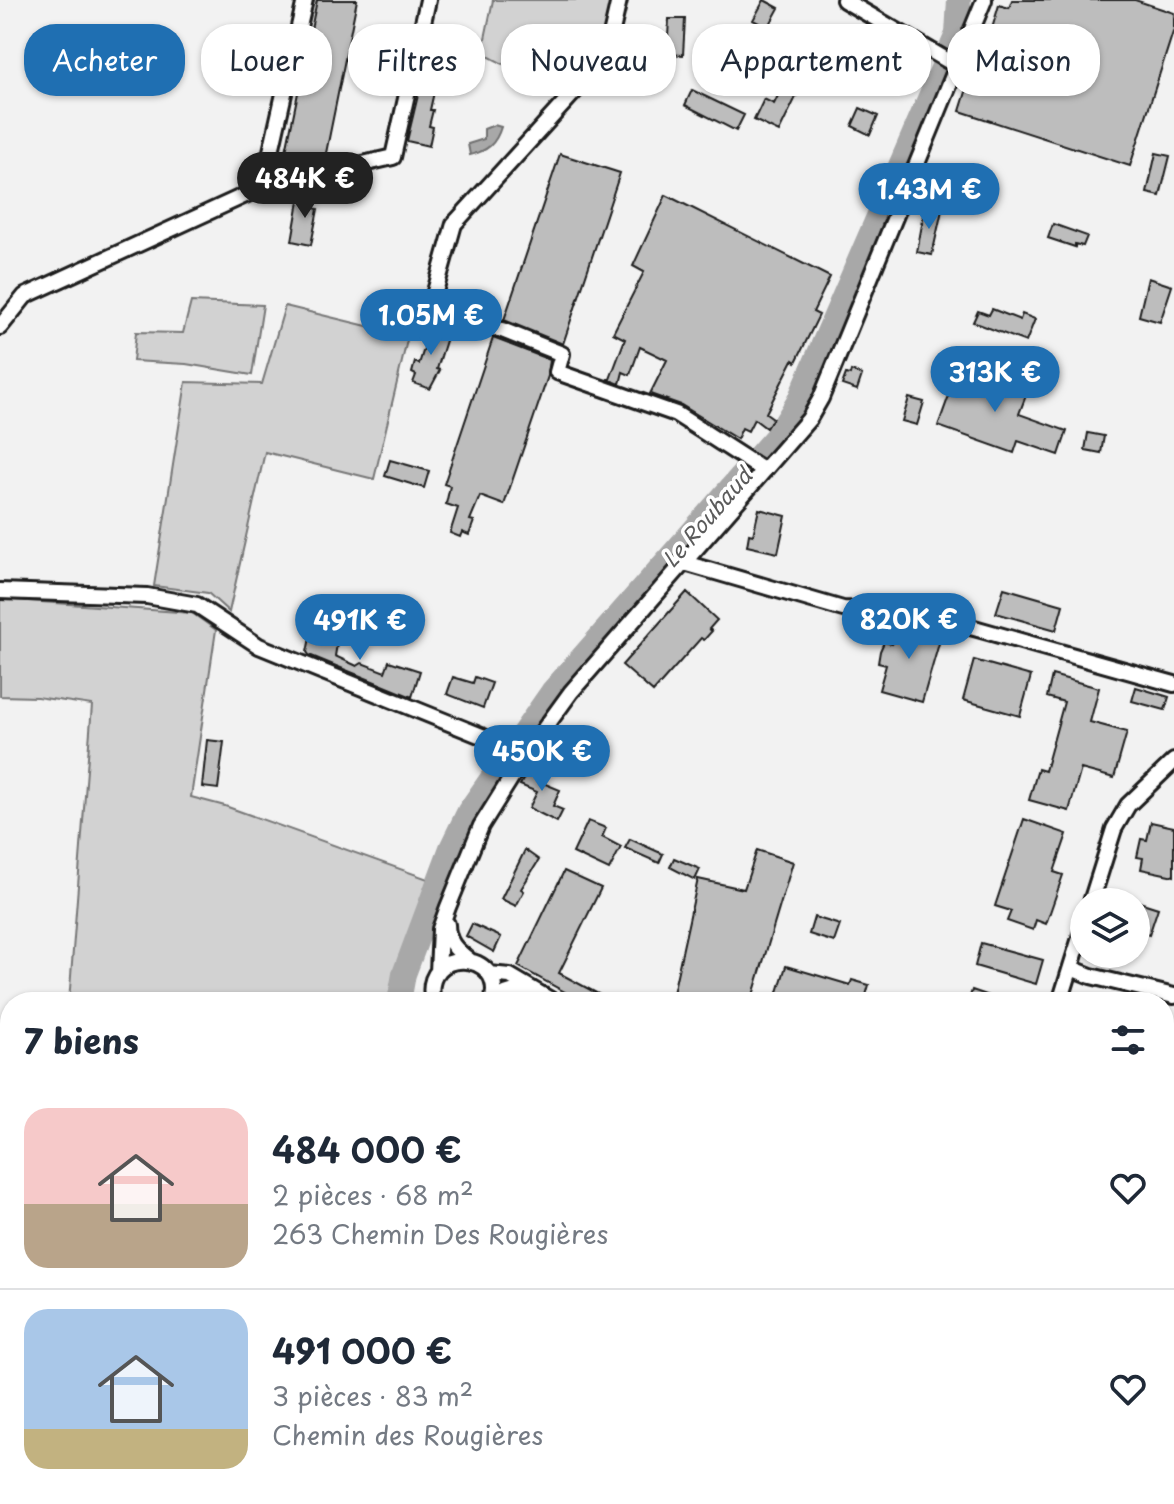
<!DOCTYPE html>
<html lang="fr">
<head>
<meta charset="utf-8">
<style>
  :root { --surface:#fff; --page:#f6f6f7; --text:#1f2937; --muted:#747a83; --line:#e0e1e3; --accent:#1f6fb2 }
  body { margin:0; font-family:"Playpen Sans",sans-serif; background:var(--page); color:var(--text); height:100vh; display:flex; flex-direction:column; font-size:30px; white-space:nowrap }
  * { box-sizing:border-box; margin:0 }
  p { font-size:26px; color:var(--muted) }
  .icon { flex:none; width:44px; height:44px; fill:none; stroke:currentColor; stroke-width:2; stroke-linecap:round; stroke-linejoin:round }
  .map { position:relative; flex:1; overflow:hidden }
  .side { position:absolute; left:0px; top:992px; width:1174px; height:512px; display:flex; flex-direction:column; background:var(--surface); border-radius:32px 32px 0 0; box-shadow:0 2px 6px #0004 }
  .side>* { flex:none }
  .banner { position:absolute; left:24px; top:24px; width:1126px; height:72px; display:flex; gap:16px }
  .controls { position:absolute; left:1070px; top:888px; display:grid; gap:16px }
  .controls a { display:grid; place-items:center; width:80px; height:80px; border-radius:50%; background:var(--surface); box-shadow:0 2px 6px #0004; font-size:40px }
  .price { position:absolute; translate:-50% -68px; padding:0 18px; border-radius:28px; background:var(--accent); color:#fff; font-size:26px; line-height:52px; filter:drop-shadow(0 2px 4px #0008) }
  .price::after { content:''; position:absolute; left:50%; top:48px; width:24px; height:18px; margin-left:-12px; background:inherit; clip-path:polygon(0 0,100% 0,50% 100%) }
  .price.active { background:#222; color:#fff }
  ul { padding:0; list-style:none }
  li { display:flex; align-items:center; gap:24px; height:200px; padding:0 24px }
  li+li { border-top:2px solid var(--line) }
  li span { display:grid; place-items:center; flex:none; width:224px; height:160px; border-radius:24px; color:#555 }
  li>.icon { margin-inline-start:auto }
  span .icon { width:96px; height:96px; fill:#fffc; stroke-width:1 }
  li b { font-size:34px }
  h2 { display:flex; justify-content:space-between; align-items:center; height:96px; padding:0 24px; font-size:34px }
  .tag { padding:0 28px; border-radius:32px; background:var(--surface); box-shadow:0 2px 6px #0004; font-size:28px; line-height:72px }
  .tag.active { background:var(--accent); color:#fff }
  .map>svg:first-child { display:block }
  .green { fill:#d2d2d2; stroke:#777; stroke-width:2 }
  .water { fill:#a8a8a8; stroke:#707070; stroke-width:2 }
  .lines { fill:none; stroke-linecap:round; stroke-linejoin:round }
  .river { stroke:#a8a8a8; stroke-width:24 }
  .building { fill:#bdbdbd; stroke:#1c1c1c; stroke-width:2 }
  .minor-casing { stroke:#1c1c1c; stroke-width:20 }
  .minor { stroke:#fff; stroke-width:14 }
  .labels { text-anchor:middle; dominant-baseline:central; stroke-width:7; stroke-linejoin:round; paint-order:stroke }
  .water-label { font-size:22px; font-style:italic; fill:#5b5b5b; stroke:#fff }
</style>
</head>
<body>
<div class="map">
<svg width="1174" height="1504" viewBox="0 0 1174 1504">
  <rect width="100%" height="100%" fill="#f2f2f2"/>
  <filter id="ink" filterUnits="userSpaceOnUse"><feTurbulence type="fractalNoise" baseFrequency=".0125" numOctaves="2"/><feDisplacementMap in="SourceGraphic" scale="16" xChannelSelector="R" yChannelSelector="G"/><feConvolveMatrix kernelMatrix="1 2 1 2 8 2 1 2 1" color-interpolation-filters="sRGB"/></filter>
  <g filter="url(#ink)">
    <path class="green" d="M493 0H612L604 43 561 94 482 53Z
      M191 302 263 305 252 375 186 364 133 361 136 332 183 333Z
      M285 306 408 336 374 479 265 452 229 612 208 593 154 586 186 382 262 384Z
      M0 599 192 613 216 630 191 797 225 806 428 879 394 980 392 1002H69L92 705 37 697 0 696Z
      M10 1079V1194L0 1191V1080Z"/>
    <path class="water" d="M494 125 501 127C496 144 487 151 470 155L468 144 484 139V129Z"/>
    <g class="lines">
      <path class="river" d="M399 1002 404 974 451 848 469 811 552 692 779 433 798 402 957 34 959 0
        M12 1504 23 1494"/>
    </g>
    <path class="building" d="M317 0H357L324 163 297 169 283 166Z
      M764 0 779 8 768 28 753 20Z
      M1012 0H1135L1174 13V29L1130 166 960 111 977 57 983 59 999 5 1009 8Z
      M669 19H685L683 55 667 54Z
      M888 37 915 53 902 58 883 48Z
      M425 66 461 74 458 88 436 83 430 110H433L429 126 433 127 429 146 407 141Z
      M863 67 890 80 885 91 858 78Z
      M648 68 660 72 655 88 631 80 634 70 642 72 643 69Z
      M783 85 798 93 779 132 754 120 764 99 774 104Z
      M692 90 744 115 736 131 685 105Z
      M860 108 878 116 870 135 852 126Z
      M1156 153 1170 156 1160 196 1147 193Z
      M560 154 620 173 563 344 504 320Z
      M307 187 309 207 318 209 311 245 292 241 301 189Z
      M666 195 830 277 813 312 819 315 796 362 793 360 766 413 773 418 766 428 754 419 748 431 742 428 737 439 681 405 650 394 667 360 640 347 630 375 623 372 620 384 607 379H610L625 339 613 333 644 272 633 266Z
      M925 208 942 210 932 255 917 252Z
      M1053 224 1087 236 1083 246 1075 244V247L1048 238Z
      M1148 278 1172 286 1160 322 1139 316Z
      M992 309 1020 320 1022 314 1035 319 1026 342 973 322 978 311 989 315Z
      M432 324 450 328 437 369 440 370 430 389 413 383 416 375 412 373 415 362 419 364Z
      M493 338 550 360 548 376 504 505 480 496 470 520 474 521 469 535 462 532 460 537 450 533 458 508 446 504 450 486 444 484Z
      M960 365 1028 390 1019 414 1067 431 1059 455 1018 441 1014 453 938 426Z
      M851 371 862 375 857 390 842 385 846 374 850 375Z
      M909 398 924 402 917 425 902 421Z
      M1088 433 1104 436 1101 453 1085 450Z
      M390 460 429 471 424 488 385 476Z
      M759 509 786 516 778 553 747 546 749 534 753 535Z
      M1004 588 1063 605 1056 630 996 613Z
      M687 592 717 620 709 629 712 631 704 640 701 638 653 692 622 665Z
      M314 619 335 623 330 643 337 644 335 656 357 666 362 663 385 672 389 661 420 671 412 697 309 655 307 652Z
      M898 621 942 633 922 702 879 690 886 665 878 663 880 651 884 642 892 644Z
      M974 660 1031 676 1020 716 963 700Z
      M1052 675 1099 688 1090 722 1127 732 1114 778 1081 769 1069 811 1029 800 1038 769 1045 771 1064 702 1047 697Z
      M453 677 473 683 475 677 492 683 483 708 447 694Z
      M1136 687 1169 697 1165 710 1132 701Z
      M207 740 224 742 218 789 202 787Z
      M545 759 538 781 560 790 553 806 563 810 557 822 529 808 537 792 520 785 532 763Z
      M1024 819 1067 834 1054 872 1063 875 1046 924 1036 920 1033 930 1007 921 1011 911 995 906Z
      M588 821 606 828 602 837 621 847 609 870 573 853Z
      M1151 822 1174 827V876L1141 869 1143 858 1137 857 1141 839 1147 840Z
      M630 839 663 854 659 863 625 848Z
      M525 850 539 860 521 889 524 891 516 906 501 899Z
      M757 850 793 862 751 1002H689L672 998 698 879 744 889Z
      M674 858 700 869 695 880 670 867Z
      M564 871 601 888 559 973 613 1002H583L518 966Z
      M1136 901 1158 908 1149 935 1136 931Z
      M814 917 840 925 834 942 809 934Z
      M472 924 501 937 494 952 466 936Z
      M981 943 1043 960 1036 984 975 966Z
      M786 966 850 985 852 980 869 985 864 1002H775Z
      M972 990 1001 1000V1002H968Z"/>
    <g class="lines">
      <g class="minor-casing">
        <path id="minor" d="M619 0 606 57 454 224 429 313 502 330 562 354 557 372 676 414 763 470
          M844 0 957 66
          M263 187 305 0
          M0 327 25 296 263 187 393 157 428 0
          M681 562 843 609 917 612 1174 684
          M0 591 147 596 197 605 259 646 526 754
          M1091 902 1114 829 1128 805 1174 761
          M447 924C447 942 456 950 469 960
          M1071 968 1091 976 1174 996
          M438 972 440 929 448 907 481 826 526 754 571 692 809 419 821 398 984 0
          M489 974 510 976 554 1002
          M433 1002C419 945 508 949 492 1002
          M492 1002C505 992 519 987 535 993
          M1060 1002 1084 925
          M1164 1177 1174 1179
          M1164 1413 1174 1308
          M43 1504 55 1494
          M1155 1504 1156 1494"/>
      </g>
      <use href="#minor" class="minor"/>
    </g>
  </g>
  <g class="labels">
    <g class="water-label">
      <text transform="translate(706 517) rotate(-49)">Le Roubaud</text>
    </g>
  </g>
</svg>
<div class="controls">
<a><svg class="icon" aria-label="layers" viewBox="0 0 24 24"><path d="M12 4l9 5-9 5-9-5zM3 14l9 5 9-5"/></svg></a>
</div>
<b class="price active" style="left:305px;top:220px">484K €</b>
<b class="price" style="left:929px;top:231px">1.43M €</b>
<b class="price" style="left:431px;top:357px">1.05M €</b>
<b class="price" style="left:995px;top:414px">313K €</b>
<b class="price" style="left:909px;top:661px">820K €</b>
<b class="price" style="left:360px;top:662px">491K €</b>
<b class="price" style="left:542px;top:793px">450K €</b>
<div class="banner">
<a class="tag active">Acheter</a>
<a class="tag">Louer</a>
<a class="tag">Filtres</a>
<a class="tag">Nouveau</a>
<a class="tag">Appartement</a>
<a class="tag">Maison</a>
</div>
<section class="side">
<h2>7 biens<svg class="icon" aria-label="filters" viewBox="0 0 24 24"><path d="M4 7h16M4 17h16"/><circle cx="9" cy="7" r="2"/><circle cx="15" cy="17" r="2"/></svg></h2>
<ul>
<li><span style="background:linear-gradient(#f6c9c9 60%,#b9a48a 0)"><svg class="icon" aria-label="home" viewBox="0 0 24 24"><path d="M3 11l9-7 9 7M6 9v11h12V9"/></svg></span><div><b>484 000 €</b><p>2 pièces · 68 m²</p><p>263 Chemin Des Rougières</p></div><svg class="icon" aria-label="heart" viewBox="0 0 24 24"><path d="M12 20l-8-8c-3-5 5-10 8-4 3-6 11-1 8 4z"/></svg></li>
<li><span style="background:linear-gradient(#a9c7e8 75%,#c2b280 0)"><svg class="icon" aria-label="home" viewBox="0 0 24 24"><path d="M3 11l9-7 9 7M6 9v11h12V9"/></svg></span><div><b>491 000 €</b><p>3 pièces · 83 m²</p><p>Chemin des Rougières</p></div><svg class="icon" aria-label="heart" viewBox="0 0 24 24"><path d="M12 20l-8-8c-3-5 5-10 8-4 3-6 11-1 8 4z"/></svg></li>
</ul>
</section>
</div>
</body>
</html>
